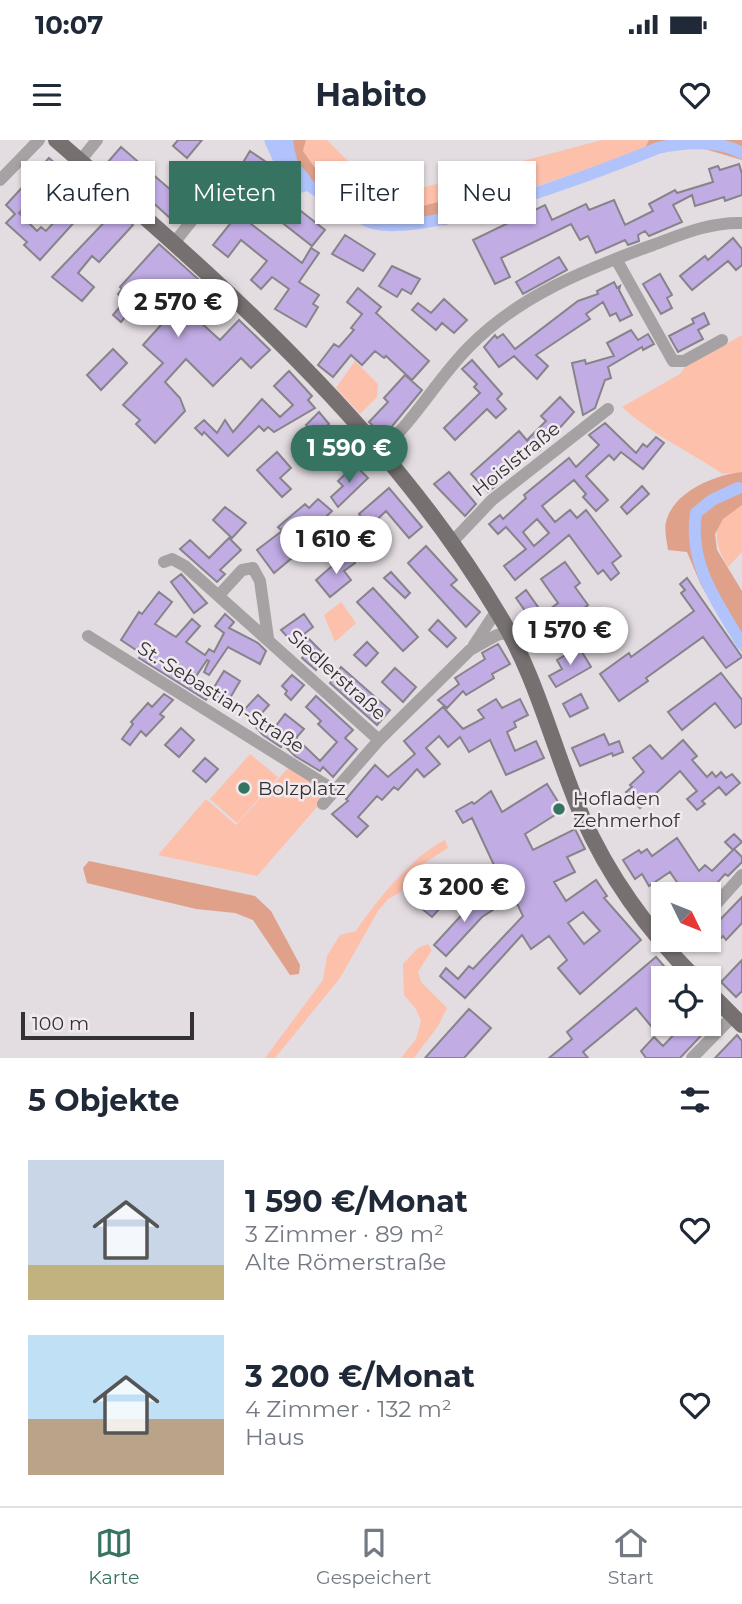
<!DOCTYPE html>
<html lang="de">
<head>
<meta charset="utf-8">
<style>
  :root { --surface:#fff; --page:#f2f2f3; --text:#1f2937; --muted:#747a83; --line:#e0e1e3; --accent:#367461 }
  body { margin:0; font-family:Montserrat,sans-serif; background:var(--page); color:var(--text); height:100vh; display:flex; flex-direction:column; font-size:26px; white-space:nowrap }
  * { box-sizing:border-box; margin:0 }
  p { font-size:23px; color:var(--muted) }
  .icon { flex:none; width:38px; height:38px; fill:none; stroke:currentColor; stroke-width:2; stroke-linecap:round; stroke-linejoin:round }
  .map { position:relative; height:918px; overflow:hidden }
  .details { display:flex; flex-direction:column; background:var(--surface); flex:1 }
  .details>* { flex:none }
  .banner { position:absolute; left:21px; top:21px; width:700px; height:63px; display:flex; gap:14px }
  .needle { width:46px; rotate:133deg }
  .buttons { position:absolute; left:651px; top:742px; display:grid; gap:14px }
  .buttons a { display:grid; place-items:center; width:70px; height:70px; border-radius:0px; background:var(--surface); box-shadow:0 2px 5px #0004; font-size:35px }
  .scale { position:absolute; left:21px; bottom:18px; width:173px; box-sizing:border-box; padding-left:7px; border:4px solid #343133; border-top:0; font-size:19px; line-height:24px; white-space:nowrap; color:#343133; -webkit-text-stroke:5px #f0e9ee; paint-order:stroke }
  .price { position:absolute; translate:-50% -60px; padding:0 16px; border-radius:24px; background:#fff; color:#222; font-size:23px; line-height:46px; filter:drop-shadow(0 2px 4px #0008) }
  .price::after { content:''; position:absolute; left:50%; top:42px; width:21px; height:16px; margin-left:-10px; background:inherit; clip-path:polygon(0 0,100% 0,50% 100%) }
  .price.on { background:var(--accent); color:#fff }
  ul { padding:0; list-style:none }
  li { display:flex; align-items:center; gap:21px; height:175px; padding:0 28px }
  li span { display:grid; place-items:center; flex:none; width:196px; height:140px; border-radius:0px; color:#555 }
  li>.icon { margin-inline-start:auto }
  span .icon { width:84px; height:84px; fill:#fffc; stroke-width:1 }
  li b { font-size:30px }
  h2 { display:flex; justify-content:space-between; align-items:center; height:84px; padding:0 28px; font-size:30px }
  .chip { padding:0 24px; border-radius:0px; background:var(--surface); box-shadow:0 2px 5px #0004; font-size:24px; line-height:63px }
  .chip.on { background:var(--accent); color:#fff }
  .status { display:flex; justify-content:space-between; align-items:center; height:49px; padding:0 35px; background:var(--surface); direction:ltr }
  .status svg { height:19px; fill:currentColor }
  header { display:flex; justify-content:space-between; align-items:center; height:91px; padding:0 28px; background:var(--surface); font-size:32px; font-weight:700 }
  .tab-bar { display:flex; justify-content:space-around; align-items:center; height:98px; border-top:2px solid var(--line); background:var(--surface); font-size:19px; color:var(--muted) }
  .tab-bar a { display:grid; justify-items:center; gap:4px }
  .tab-bar .on { color:var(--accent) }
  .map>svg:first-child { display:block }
  .green { fill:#fdc0ab }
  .forest { fill:#dfa18a }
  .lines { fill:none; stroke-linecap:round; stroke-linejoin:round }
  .canal { stroke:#b0c3fb; stroke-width:12 }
  .river { stroke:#b0c3fb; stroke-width:21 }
  .building { fill:#c1ace4; stroke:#86848a; stroke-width:2; fill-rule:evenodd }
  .minor { stroke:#a6a2a3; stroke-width:12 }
  .major { stroke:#777071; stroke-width:16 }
  .poi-dot { fill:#367461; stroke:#f0e9ee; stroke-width:2.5 }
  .labels { text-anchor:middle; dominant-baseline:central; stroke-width:5; stroke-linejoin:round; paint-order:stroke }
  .street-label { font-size:19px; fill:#343133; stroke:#f0e9ee }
  .poi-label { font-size:19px; fill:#343133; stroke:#f0e9ee; text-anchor:start }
</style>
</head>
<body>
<div class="status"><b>10:07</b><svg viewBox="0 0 49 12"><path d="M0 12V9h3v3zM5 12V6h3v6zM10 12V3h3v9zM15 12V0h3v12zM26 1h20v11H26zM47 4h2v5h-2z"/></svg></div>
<header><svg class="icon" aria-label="menu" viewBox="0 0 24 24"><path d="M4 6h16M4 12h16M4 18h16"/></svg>Habito<svg class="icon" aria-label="heart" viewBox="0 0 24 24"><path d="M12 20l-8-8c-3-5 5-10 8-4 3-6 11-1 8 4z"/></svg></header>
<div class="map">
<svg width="742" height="918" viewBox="0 0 742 918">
  <rect width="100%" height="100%" fill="#e3dce1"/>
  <path class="green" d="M306 0H327L350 23 391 56 602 0H649L644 10 501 58 500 46 411 69 380 70 322 38 303 11Z
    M742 195V332L723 334C689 311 652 295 622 267L680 234 685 227Z
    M355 221 378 244 377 257 360 274 336 248Z
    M742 365V412L728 427C712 401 710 379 742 365Z
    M341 462 356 483 335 502 324 475Z
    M250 614 278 637 237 683 210 659Z
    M290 626 323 647 324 659 257 736 158 715 206 659 236 685Z
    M445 700 448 708 423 724 410 735 401 752 388 759 378 771 340 838 275 918H265L323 840 327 816 340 795 356 791C377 760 412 716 445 700Z
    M428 804 432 810 418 832 421 842 447 868 438 886 414 918H401L416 899 421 881 416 869 404 855 403 824 418 808Z"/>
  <path class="forest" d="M283 0H306L303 11 322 38 380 70 411 69 500 46 501 58 446 85 390 88 300 46 280 26Z
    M649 0H742V20L698 7 644 10Z
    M742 332V365L723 379 715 394 717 410 742 451V512L701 445 687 412 668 410C667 402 664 390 666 382 673 352 714 335 742 332Z
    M89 721 255 756 271 771 300 825 299 834 290 835 253 780 235 773 196 769 87 743 83 728Z"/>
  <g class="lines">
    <path class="canal" d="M287 0C291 36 302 42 331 59 344 67 359 79 373 83 428 98 601 31 658 8 684 2 719 0 742 13
      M738 348 712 360 696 373C688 424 717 462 742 504"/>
    <path class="river" d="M275 0 287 26 301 42"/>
  </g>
  <path class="building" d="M178 0H202L187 18 173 6Z
    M121 7 186 63 171 79 148 58 146 61 137 53 129 44 131 42 108 22Z
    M250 11 272 26 240 69 222 57Z
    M49 18 69 36 44 63 36 56 19 73 37 91 41 87 46 91 77 57 88 67 40 120 24 105 27 102 6 83 15 74 6 65Z
    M185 24 209 44 203 53 178 33Z
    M739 24 742 34V55L725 61 724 57 695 66 692 55 673 65 682 82 649 96 645 91 638 95 639 101 628 105 625 100 596 113 588 96 580 100 571 84 501 118 510 137 495 144 473 100 545 65 552 80 586 64 589 70 614 60 625 85 653 71 649 64 675 50 677 53 713 42 709 29 718 26 720 30Z
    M292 64 325 90 312 106 275 77 281 69 285 73Z
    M116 70 133 85 99 122 92 116 78 133 94 147 82 161 52 137Z
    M238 74 302 123 311 108 319 113 299 142 319 155 313 164 318 167 306 187 275 169 289 149 272 137 261 149 251 140 267 121 241 100 228 117 213 105Z
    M345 95 375 114 363 131 332 114Z
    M733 98 742 109V125L736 130 728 121 692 150 680 136 705 116 708 120Z
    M159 104 198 139 183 155 205 174 199 181 220 200 239 180 270 210 251 228 241 218 213 246 186 219 165 242 180 258 185 271 155 303 136 284 140 280 123 265 163 223 143 205 161 185 137 163 121 182 113 175 125 161 118 154 122 149 120 147Z
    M559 117 567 130 523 154 516 142Z
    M392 126 420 139 411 154 402 149 397 157 379 146Z
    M660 134 672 155 667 158 672 168 661 174 643 144Z
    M614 142 617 148 620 146 619 150 632 175 620 181 616 173 610 176 603 162 586 174 590 179 536 215 548 226 537 239 514 216 499 227 484 207 495 195 497 198 503 194 515 209 578 161 598 154 597 151Z
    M358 148 381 167 376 173 429 221 412 240 386 216 384 218 375 211 362 225 351 215 333 237 318 225 334 204 339 207 354 190 351 188 362 174 347 162Z
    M444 159 467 180 454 193 442 183 436 190 412 170 418 163 431 173Z
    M704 173 709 184 698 190 703 199 678 212 669 196 694 183 692 179Z
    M631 190 638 200 648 194 654 204 643 210 642 207 608 227 611 238 605 240 595 268 583 275 572 223 585 220 586 224 614 216 607 203Z
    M113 209 127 223 101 250 87 235Z
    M472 220 502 254 497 259 506 269 496 278 487 269 455 300 444 288 480 253 474 247 477 244 462 229Z
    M289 231 312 256 308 260 315 268 274 292 268 287 264 291 259 286 228 316 204 292 202 295 195 288 204 280 217 293 225 280 233 292 262 259 280 277 293 265 274 246Z
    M405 235 422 250 384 296 369 282 388 262 384 258Z
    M560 257 574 272 539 311 528 299 546 281 541 276Z
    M319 272 329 284 316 296 306 285Z
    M605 283 636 313 643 304 647 307 656 297 664 303 643 329 621 312 614 320 609 315 586 336 608 360 596 371 583 357 586 354 574 340 542 366 555 382 570 370 577 378 586 370 621 416 612 423 619 433 611 440 603 430 598 434 569 395 515 440 504 426 526 409 506 387 498 394 489 384 500 375 503 379 526 358 524 355 569 318 576 327 599 305 589 295ZM537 379 549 393 534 406 523 392Z
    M519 291 530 304 491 339 497 345 488 352 471 334Z
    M277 312 291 328 280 338 291 349 282 357 257 330Z
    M355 325 368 338 338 367 331 357 343 346 338 341Z
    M449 332 476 364 465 376 434 344Z
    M642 346 649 354 627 374 621 367Z
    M389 348 422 387 409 398 386 371 357 399 347 389 361 377 359 374Z
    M318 359 332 371 314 388 308 382 293 394 299 405 295 407 299 412 274 433 257 410 282 391 278 387 305 364 309 368Z
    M225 367 246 383 232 398 213 380Z
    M229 398 241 410 220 430 225 434 217 442 180 409 190 400 209 418Z
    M426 406 457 440 451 445 480 472 466 487 408 423Z
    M347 413 355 423 344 431 351 440 330 457 316 440Z
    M565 422 580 443 575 447 588 465 536 506 526 492 535 485 516 458 526 450 543 474 558 463 541 439Z
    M391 432 410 453 405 458 384 438Z
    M181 434 207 463 194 473 171 442Z
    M687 438 742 517 726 528 703 497 646 538 648 541 619 561 600 534 629 513 631 517 694 471 681 453 685 450 680 444Z
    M373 448 418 497 403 511 357 462Z
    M159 452 172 462 155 484 176 497 192 479 200 486 186 502 205 515 209 509 214 512 224 493 215 486 225 474 234 482 229 488 258 503 266 511 260 524 228 507 209 535 204 532 209 521 207 520 195 538 213 549 224 531 240 541 227 563 211 553 206 560 139 518 142 514 121 500 139 472 142 474Z
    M304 474 313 487 304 494 327 517 316 530 302 518 304 515 281 490Z
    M438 480 456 498 447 507 429 490Z
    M367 502 378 513 366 526 354 515Z
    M498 504 510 524 492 534 494 538 466 555 463 551 447 568 438 560 459 544 455 538 485 519 482 513Z
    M579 507 591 527 556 547 549 536 562 529 557 520Z
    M341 527 390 570 377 585 330 543Z
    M395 528 416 547 403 562 382 542Z
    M721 533 742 560V583L735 588 715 563 682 590 668 572Z
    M292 535 304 545 291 560 285 554 287 551 282 546Z
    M164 554 173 560 160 574 164 577 146 596 141 591 130 605 122 599 133 584 131 582 148 563 152 567Z
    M581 554 588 568 570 577 563 564Z
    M258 555 269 565 260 575 275 587 285 574 304 589 296 598 320 621 337 602 318 584 321 581 306 567 316 556 353 590 345 598 357 609 333 637 323 627 320 631 295 616 283 604 281 607 263 595 242 572Z
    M496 559 502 568 520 559 528 575 514 582 516 587 507 592 515 611 536 601 544 618 506 635 490 600 469 612 460 597 448 607 439 596 426 608 440 624 424 637 417 629 398 650 394 647 382 660 377 656 358 677 368 686 357 697 332 674 348 661 346 659 375 625 388 637 415 614 404 601 443 567 463 589 484 578 478 570Z
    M181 588 194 600 179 617 165 605Z
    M604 594 609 605 619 601 623 612 613 616 612 613 580 626 572 608Z
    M683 600 697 616 692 620 707 637 712 632 716 637 721 632 726 638 732 634 740 643 726 655 719 647 702 661 705 664 697 670 687 659 697 651 680 631 640 668 626 652 632 647 630 645 644 632 633 618 650 605 662 619Z
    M205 618 218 629 206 642 193 631Z
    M547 644 560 665 552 670 555 675 525 694 533 710 575 689 585 709 567 717 575 732 554 742 566 761 596 740 607 756 604 758 641 800 580 854 558 828 567 820 549 796 531 809 522 795 465 858 440 836 446 828 458 839 469 826 473 829 523 776 511 751 507 753 472 678 463 683 456 671 472 662 474 664 491 651 502 672ZM583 772 600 791 584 804 568 783Z
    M734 694 742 702 734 709 742 717V722L728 736 725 734 707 754H685L670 732 649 746 642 734 635 739 623 720 639 710 641 713 647 709 652 716 677 698 699 731 705 725 712 731 733 710 725 702Z
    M455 730 466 740 432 777 415 763 438 736 445 742Z
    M485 754 493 770 482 777 446 816 434 805 470 766 466 763Z
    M742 757V783L726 800 723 796 709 810V783L713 787Z
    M656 817 671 834 663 838V868L659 871 663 875 651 886 636 868 583 912 588 918H549L572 899 567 892Z
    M742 820V851L736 857 721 842Z
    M469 869 491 888 464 918H425Z
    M684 884H712L680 918H646L641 911 654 897 663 906Z
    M737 895 742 901V918H715Z"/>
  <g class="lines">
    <path class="minor" d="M80 21 97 0
      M0 40 39 0
      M174 103 216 50 227 28
      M616 119 673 221H684L722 200
      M379 312C414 282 437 239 469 207 519 156 584 130 650 106 680 95 709 82 742 83
      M452 402 492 360 608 269
      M164 422 172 419 185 426 379 600
      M220 454 242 430 253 428 260 441 268 498
      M88 496 334 650
      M474 505 497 470
      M323 664 379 600 470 510 497 495 510 492
      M709 772 742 735
      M671 814 683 800
      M692 918 733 876"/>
    <path class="major" d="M56 0C219 141 386 286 498 473 537 536 553 609 582 676 610 739 647 790 695 838
      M709 852 742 885"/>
  </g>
  <g class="poi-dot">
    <circle cx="244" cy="648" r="7"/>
    <circle cx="559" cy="669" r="7"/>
  </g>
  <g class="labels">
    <g class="street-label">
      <text transform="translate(516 319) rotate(-39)">Hoislstraße</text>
      <text transform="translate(337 535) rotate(42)">Siedlerstraße</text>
      <text transform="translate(221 557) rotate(32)">St.-Sebastian-Straße</text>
    </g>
    <g class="poi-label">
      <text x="258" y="648">Bolzplatz</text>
      <text x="573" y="658">Hofladen<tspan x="573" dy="22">Zehmerhof</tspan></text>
    </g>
  </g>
</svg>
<div class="buttons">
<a><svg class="needle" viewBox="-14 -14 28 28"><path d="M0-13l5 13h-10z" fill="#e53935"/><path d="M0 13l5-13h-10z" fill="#747a83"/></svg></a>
<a><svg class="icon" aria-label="locate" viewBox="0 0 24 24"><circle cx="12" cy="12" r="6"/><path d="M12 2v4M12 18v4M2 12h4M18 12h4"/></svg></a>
</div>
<div class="scale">100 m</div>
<b class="price" style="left:178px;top:199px">2 570 €</b>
<b class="price on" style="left:349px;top:345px">1 590 €</b>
<b class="price" style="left:336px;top:436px">1 610 €</b>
<b class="price" style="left:570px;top:527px">1 570 €</b>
<b class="price" style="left:464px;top:784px">3 200 €</b>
<div class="banner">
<a class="chip">Kaufen</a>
<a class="chip on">Mieten</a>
<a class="chip">Filter</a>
<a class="chip">Neu</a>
</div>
</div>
<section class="details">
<h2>5 Objekte<svg class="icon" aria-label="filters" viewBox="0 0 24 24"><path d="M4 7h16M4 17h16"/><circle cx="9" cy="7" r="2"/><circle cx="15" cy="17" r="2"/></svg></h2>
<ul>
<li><span style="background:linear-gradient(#c9d6e8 75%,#c2b280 0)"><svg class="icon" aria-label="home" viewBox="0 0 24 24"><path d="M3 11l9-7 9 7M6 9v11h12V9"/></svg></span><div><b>1 590 €/Monat</b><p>3 Zimmer · 89 m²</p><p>Alte Römerstraße</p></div><svg class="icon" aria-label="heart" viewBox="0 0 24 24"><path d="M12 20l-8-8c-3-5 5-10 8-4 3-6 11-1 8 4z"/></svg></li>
<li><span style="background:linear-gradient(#bfe0f5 60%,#b9a48a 0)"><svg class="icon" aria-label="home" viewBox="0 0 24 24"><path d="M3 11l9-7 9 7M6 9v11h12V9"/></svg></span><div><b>3 200 €/Monat</b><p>4 Zimmer · 132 m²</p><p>Haus</p></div><svg class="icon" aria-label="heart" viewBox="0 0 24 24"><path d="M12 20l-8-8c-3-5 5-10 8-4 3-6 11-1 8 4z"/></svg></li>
</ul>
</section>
<nav class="tab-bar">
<a class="on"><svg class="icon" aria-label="map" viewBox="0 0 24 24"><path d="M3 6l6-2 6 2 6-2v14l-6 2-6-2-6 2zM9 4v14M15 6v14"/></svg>Karte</a>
<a><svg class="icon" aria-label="saved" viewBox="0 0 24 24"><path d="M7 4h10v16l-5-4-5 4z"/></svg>Gespeichert</a>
<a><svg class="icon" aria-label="home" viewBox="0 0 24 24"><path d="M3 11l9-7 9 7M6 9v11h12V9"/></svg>Start</a>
</nav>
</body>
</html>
